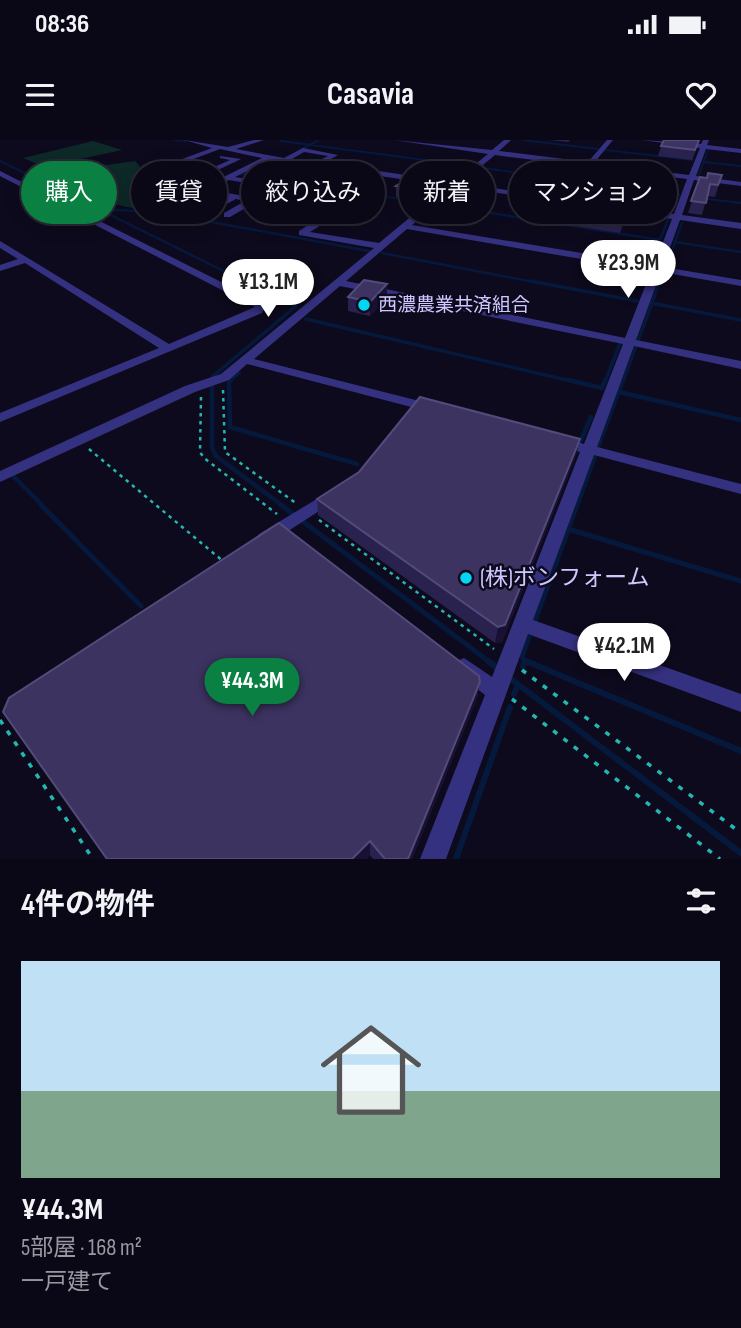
<!DOCTYPE html>
<html lang="ja">
<head>
<meta charset="utf-8">
<style>
  :root { --surface:#0a0816; --page:#181623; --text:#f1f3f6; --muted:#999aa1; --line:#2a2935; --accent:#0b8043 }
  body { margin:0; font-family:"Sofia Sans Condensed","Noto Sans JP",sans-serif; background:var(--page); color:var(--text); height:100vh; display:flex; flex-direction:column; font-size:26px; white-space:nowrap }
  * { box-sizing:border-box; margin:0 }
  p { font-size:23px; color:var(--muted) }
  .icon { flex:none; width:38px; height:38px; fill:none; stroke:currentColor; stroke-width:2; stroke-linecap:round; stroke-linejoin:round }
  .map { position:relative; height:719px; overflow:hidden }
  .drawer { display:flex; flex-direction:column; background:var(--surface); flex:1 }
  .drawer>* { flex:none }
  .guide { position:absolute; left:21px; top:21px; width:700px; height:63px; display:flex; gap:14px }
  .price { position:absolute; translate:-50% -60px; padding:0 16px; border-radius:24px; background:#fff; color:#222; font-size:23px; line-height:46px; filter:drop-shadow(0 2px 4px #0008) }
  .price::after { content:''; position:absolute; left:50%; top:42px; width:21px; height:16px; margin-left:-10px; background:inherit; clip-path:polygon(0 0,100% 0,50% 100%) }
  .price.active { background:var(--accent); color:#fff }
  ul { padding:0; list-style:none }
  li { display:grid; align-content:center; gap:14px; height:371px; padding:0 21px }
  li span { display:grid; place-items:center; height:217px; border-radius:0px; color:#555 }
  li>.icon { margin-inline-start:auto }
  span .icon { width:126px; height:126px; fill:#fffc; stroke-width:1 }
  li b { font-size:30px }
  h2 { display:flex; justify-content:space-between; align-items:center; height:84px; padding:0 21px; font-size:30px }
  .chip { padding:0 24px; border-radius:32px; background:var(--surface); box-shadow:0 4px 18px #0003,0 0 0 2px var(--line); font-size:24px; line-height:63px }
  .chip.active { background:var(--accent); color:#fff }
  .status { display:flex; justify-content:space-between; align-items:center; height:49px; padding:0 35px; background:var(--surface); direction:ltr }
  .status svg { height:19px; fill:currentColor }
  header { display:flex; justify-content:space-between; align-items:center; height:91px; padding:0 21px; background:var(--surface); font-size:32px; font-weight:700 }
  .map>svg:first-child { display:block }
  .green { fill:#0d2928 }
  .lines { fill:none; stroke-linecap:round; stroke-linejoin:round }
  .stream-far5 { stroke:#05193d; stroke-width:2 }
  .stream-far4 { stroke:#05193d; stroke-width:2.5 }
  .stream-far3 { stroke:#05193d; stroke-width:3.5 }
  .stream-far2 { stroke:#05193d; stroke-width:4.5 }
  .stream-far1 { stroke:#05193d; stroke-width:5 }
  .stream { stroke:#05193d; stroke-width:6 }
  .path-far1 { stroke:#23b7b0; stroke-width:2.5; stroke-dasharray:3.5 4.5; stroke-linecap:butt }
  .path { stroke:#23b7b0; stroke-width:3.5; stroke-dasharray:5 8; stroke-linecap:butt }
  .minor { fill:#353181; fill-rule:evenodd }
  .wall { fill:#2a224e }
  .shaded-wall { fill:#181133 }
  .building { fill:#3c3361; stroke:#534b7a; stroke-width:2 }
  .poi-dot { fill:#00d8f3; stroke:#0e0a1e; stroke-width:2.5 }
  .labels { text-anchor:middle; dominant-baseline:central; stroke-width:5; stroke-linejoin:round; paint-order:stroke }
  .far-poi-label { font-size:19px; fill:#cec8ff; stroke:#0e0a1e; text-anchor:start }
  .poi-label { font-size:23px; fill:#cec8ff; stroke:#0e0a1e; text-anchor:start }
</style>
</head>
<body>
<div class="status"><b>08:36</b><svg viewBox="0 0 49 12"><path d="M0 12V9h3v3zM5 12V6h3v6zM10 12V3h3v9zM15 12V0h3v12zM26 1h20v11H26zM47 4h2v5h-2z"/></svg></div>
<header><svg class="icon" aria-label="menu" viewBox="0 0 24 24"><path d="M4 6h16M4 12h16M4 18h16"/></svg>Casavia<svg class="icon" aria-label="heart" viewBox="0 0 24 24"><path d="M12 20l-8-8c-3-5 5-10 8-4 3-6 11-1 8 4z"/></svg></header>
<div class="map">
<svg width="741" height="719" viewBox="0 0 741 719">
  <rect width="100%" height="100%" fill="#0e0a1e"/>
  <path class="green" d="M93 1 122 10 44 27 23 18Z
    M135 21 173 63C132 82 89 51 50 37L79 29Z"/>
  <g class="lines">
    <path class="stream-far5" d="M174 0 186 1
      M522 0 598 9
      M281 1 470 26
      M605 10 693 20
      M298 11 319 0
      M0 21 87 64
      M703 22 741 26
      M260 24 279 21
      M483 28 679 55
      M241 34 426 63
      M698 37 708 10
      M332 39 347 30
      M708 59 741 63
      M181 64 187 61"/>
    <path class="stream-far4" d="M84 62 248 143
      M419 62 426 63
      M732 62 741 63
      M441 65 660 100 668 80 663 77
      M104 69 163 73 369 111
      M164 72 185 62
      M675 102 741 112
      M382 113 539 143
      M665 129 682 83
      M659 143 663 132"/>
    <path class="stream-far3" d="M530 141 637 161
      M651 163 741 180
      M306 179 575 242
      M638 201 660 141
      M212 242V237L296 166 245 141
      M229 242 239 233
      M605 242 620 203
      M623 242 636 206"/>
    <path class="stream-far2" d="M212 240V308L216 316 283 366
      M231 240 229 242 230 287 357 324
      M568 240 602 248 605 240
      M619 252 741 280
      M580 302 591 277
      M598 307 623 240
      M13 336 43 366
      M577 366 595 316"/>
    <path class="stream-far1" d="M41 365 141 466
      M281 365 491 523
      M568 389 741 441
      M535 481 577 365
      M525 521 522 517 529 497
      M524 523H530"/>
    <path class="stream" d="M488 521 500 530
      M526 521 741 611
      M523 526 525 521
      M507 536 741 713
      M514 554 518 544
      M456 719 510 567"/>
    <path class="path-far1" d="M223 250 225 312 297 364
      M201 257 200 312 204 318 277 374
      M89 309 224 422
      M319 380 494 509"/>
    <path class="path" d="M522 530 741 693
      M512 559 720 719
      M0 580 93 719"/>
    <path class="minor" d="M184 0 228 7 254 0H264L236 9 284 18 303 8 338 15 324 23 453 42 488 14 394 0 492 10 504 0H511L499 11 588 22 607 0H613L594 23 689 35 700 8 642 0 701 4 703 0H709L707 5 741 9V13L706 9 696 36 741 42V46L694 40 682 75 741 83V89L680 80 663 127 741 140V146L661 132 636 200 741 221V229L634 206 597 307 741 344V354L594 315 533 480 741 554V572L528 494 446 719H420L485 555 457 533 454 527 457 521 464 518 492 537 580 312 552 304 550 301 557 297 584 304 623 204 340 146 254 219 439 266V272L434 273 247 224 229 240 195 252 0 342V331L185 246 221 234 374 108 299 95V91L324 75 254 63 230 77H224V73L245 61 236 59 206 75 202 73 203 71 227 58 203 53 185 63H179L150 31 212 8ZM220 9 262 18 183 57 176 50 241 19 220 16V18L230 20 172 46 159 32ZM304 12 328 16 316 22 292 19ZM495 15 687 39 674 74 608 65 604 67 672 79 654 125 412 85 456 47 555 61 552 57 461 43ZM270 20 285 22 448 46 379 103 310 92 335 76V72L210 50 229 40 258 45V41L235 37ZM407 89 651 131 625 198 346 141Z
      M0 31 265 164 266 166 262 173 0 282V273L159 208 25 123 0 131V125L18 119 0 108V101L169 204 255 167 0 36Z
      M335 348 341 349 343 353 341 357 271 402H259L257 398 259 394Z"/>
  </g>
  <path class="wall" d="M549 0H570L568 2Z
    M661 6 696 10 692 20 658 16Z
    M722 35 715 57 707 56 702 75 688 73 700 37 706 38Z
    M429 38 428 49 414 60 396 57V46Z
    M591 44 588 54 633 60 629 74 620 93 522 78 524 63 572 51 573 49Z
    M626 126 639 128 633 151 620 149Z
    M387 144V158L370 176 348 171V157Z
    M580 299 576 315 502 502 495 503 318 375 317 359Z
    M480 542 477 558 412 719H373L370 715 366 719H106Z"/>
  <path class="shaded-wall" d="M429 38 428 49 414 60 415 48Z
    M633 60 629 74 620 93 624 77Z
    M387 144V158L370 176V162Z
    M580 299 576 315 502 502 495 503 498 487Z
    M480 542 477 558 412 719H408Z
    M370 701V715L366 719H352Z"/>
  <path class="building" d="M664 0H699L695 10 661 6Z
    M708 33 722 35 718 45 710 44 706 63 691 61 700 37 707 38Z
    M411 36 429 38 415 48 396 46Z
    M577 42 591 44 588 51 573 49Z
    M538 47 633 60 624 77 524 63Z
    M626 126 639 128 635 144 622 142Z
    M364 140 387 144 370 162 348 157Z
    M420 257 580 299 505 485 498 487 317 359 359 332Z
    M279 383 479 536 480 542 408 719H385L370 701 352 719H107L3 572 9 558Z"/>
  <g class="poi-dot">
    <circle cx="364" cy="165" r="7"/>
    <circle cx="466" cy="438" r="7"/>
  </g>
  <g class="labels">
    <g class="far-poi-label">
      <text x="378" y="165">西濃農業共済組合</text>
    </g>
    <g class="poi-label">
      <text x="480" y="438">(株)ボンフォーム</text>
    </g>
  </g>
</svg>
<b class="price" style="left:628px;top:160px">¥23.9M</b>
<b class="price" style="left:268px;top:179px">¥13.1M</b>
<b class="price" style="left:624px;top:543px">¥42.1M</b>
<b class="price active" style="left:252px;top:578px">¥44.3M</b>
<div class="guide">
<a class="chip active">購入</a>
<a class="chip">賃貸</a>
<a class="chip">絞り込み</a>
<a class="chip">新着</a>
<a class="chip">マンション</a>
</div>
</div>
<section class="drawer">
<h2>4件の物件<svg class="icon" aria-label="filters" viewBox="0 0 24 24"><path d="M4 7h16M4 17h16"/><circle cx="9" cy="7" r="2"/><circle cx="15" cy="17" r="2"/></svg></h2>
<ul>
<li><span style="background:linear-gradient(#bfe0f5 60%,#7fa58c 0)"><svg class="icon" aria-label="home" viewBox="0 0 24 24"><path d="M3 11l9-7 9 7M6 9v11h12V9"/></svg></span><div><b>¥44.3M</b><p>5部屋 · 168 m²</p><p>一戸建て</p></div></li>
</ul>
</section>
</body>
</html>
